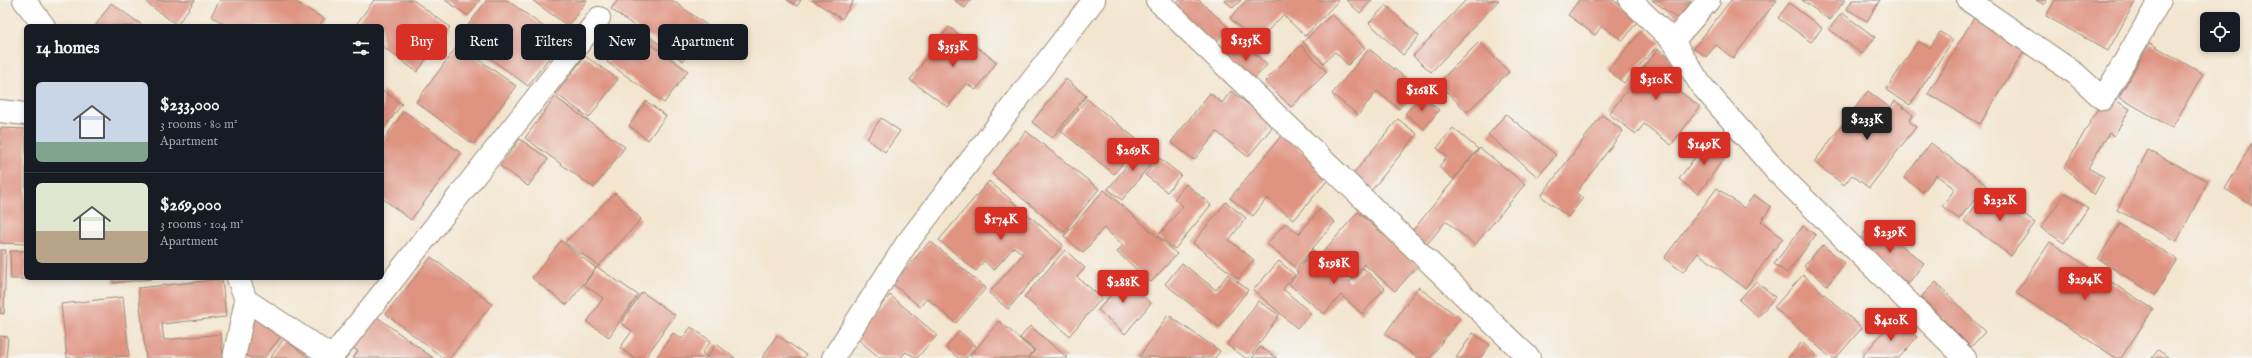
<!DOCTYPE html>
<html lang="en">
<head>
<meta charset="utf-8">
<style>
  :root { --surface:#171b24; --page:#20242c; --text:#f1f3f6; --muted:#9ea1a6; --line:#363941; --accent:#d93025 }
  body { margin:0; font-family:"IM FELL English",serif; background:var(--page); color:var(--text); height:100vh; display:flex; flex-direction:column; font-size:15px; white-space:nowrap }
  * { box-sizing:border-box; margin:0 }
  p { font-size:13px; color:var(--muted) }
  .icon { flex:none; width:22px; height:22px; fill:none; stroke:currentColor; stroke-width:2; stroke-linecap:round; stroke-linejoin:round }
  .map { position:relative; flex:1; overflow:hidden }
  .details { position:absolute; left:24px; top:24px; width:360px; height:256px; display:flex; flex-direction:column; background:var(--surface); border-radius:6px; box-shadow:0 2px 6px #0003 }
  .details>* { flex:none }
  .banner { position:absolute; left:396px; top:24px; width:380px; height:36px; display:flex; gap:8px }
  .controls { position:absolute; left:2200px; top:12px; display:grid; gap:8px }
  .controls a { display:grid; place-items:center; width:40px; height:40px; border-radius:6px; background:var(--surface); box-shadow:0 2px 6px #0003; font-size:20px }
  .price { position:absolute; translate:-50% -34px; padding:0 9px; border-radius:4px; background:var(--accent); color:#fff; font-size:13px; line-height:26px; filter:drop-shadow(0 1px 2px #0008) }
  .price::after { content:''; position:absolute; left:50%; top:24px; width:12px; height:9px; margin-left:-6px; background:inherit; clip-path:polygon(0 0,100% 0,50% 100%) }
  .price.active { background:#222; color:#fff }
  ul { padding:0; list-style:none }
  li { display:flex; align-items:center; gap:12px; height:100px; padding:0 12px }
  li+li { border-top:1px solid var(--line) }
  li span { display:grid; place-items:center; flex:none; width:112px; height:80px; border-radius:6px; color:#555 }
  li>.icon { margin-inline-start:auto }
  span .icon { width:48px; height:48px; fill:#fffc; stroke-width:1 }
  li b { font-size:17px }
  h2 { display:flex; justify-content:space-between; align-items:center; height:48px; padding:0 12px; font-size:17px }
  .chip { padding:0 14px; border-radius:6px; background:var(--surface); box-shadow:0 2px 6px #0003; font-size:14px; line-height:36px }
  .chip.active { background:var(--accent); color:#fff }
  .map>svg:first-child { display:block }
  .building { fill:#df9381 }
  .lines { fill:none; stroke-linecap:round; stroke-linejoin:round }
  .street-casing { stroke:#978876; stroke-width:24 }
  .street { stroke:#fff; stroke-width:22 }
</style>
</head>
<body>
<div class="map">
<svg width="2252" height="358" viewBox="0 0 2252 358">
  <rect width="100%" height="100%" fill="#f6f6f2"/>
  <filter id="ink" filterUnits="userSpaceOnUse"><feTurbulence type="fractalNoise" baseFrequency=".025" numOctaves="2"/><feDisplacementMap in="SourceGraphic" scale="8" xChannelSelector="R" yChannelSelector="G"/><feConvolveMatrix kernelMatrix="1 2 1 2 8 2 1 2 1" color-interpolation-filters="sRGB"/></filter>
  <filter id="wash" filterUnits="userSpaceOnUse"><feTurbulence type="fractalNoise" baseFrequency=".012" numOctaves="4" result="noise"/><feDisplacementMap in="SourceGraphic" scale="16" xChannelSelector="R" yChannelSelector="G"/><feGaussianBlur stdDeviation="0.9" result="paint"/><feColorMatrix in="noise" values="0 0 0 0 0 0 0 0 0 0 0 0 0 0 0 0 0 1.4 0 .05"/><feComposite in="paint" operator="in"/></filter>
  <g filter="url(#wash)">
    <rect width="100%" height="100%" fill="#f3e5cf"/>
    <g id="blocks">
      <path class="building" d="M149 0H195L177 25 147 3Z
        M220 0H293L324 19 319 26H227L211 16Z
        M374 0H413L450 27 417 72 382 46V26H355Z
        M445 0H480L468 16Z
        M487 0H507L562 40 528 86 460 36Z
        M532 0H587L568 26Z
        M618 0H672L708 26 683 61 611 9Z
        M787 0H801L797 6Z
        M812 0H854L842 19Z
        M954 0H971L965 8Z
        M1180 0H1199L1229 28 1213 45 1172 8Z
        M1224 0H1241L1233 8Z
        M1247 0H1336L1338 1 1305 36 1283 15 1256 43 1230 18Z
        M1346 0H1372L1360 13Z
        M1466 0H1499L1431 72 1413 56Z
        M1579 0H1613L1639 19 1623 41 1602 26 1595 35 1568 15Z
        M1652 0H1691L1678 19Z
        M1731 0H1777L1733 58 1716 45 1706 57 1694 48Z
        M1802 0H1845L1830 20Z
        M1852 0H1880L1867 21 1847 9Z
        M2036 0H2047L2044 5Z
        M2055 0H2136L2108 51 2046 16Z
        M111 3 142 25 141 26H95Z
        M1789 3 1822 28 1811 42 1778 18Z
        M1386 5 1419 36 1403 55 1369 23Z
        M1842 13 1875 37 1862 54 1829 29Z
        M1332 14 1365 48 1348 65 1335 52 1323 63 1303 42Z
        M1974 18 2026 48 1980 124 1928 94Z
        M949 27 997 62 976 90 966 83 948 107 910 80Z
        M1644 28 1661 42 1624 83 1608 70Z
        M631 30 688 71 664 103 607 62Z
        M1940 32 1953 40 1910 105 1886 90 1918 41 1930 48Z
        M1241 41 1267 65 1251 82 1226 58Z
        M1479 42 1509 72 1467 112 1438 83Z
        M2150 43 2203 74 2172 128 2119 97Z
        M458 45 516 86 473 144 416 102Z
        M1301 45 1327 72 1291 107 1265 81Z
        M1369 49 1417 87 1399 109 1377 91 1358 115 1332 94Z
        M1658 49 1685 70 1673 86 1700 107 1671 145 1644 124 1636 134 1609 114Z
        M585 56 618 79 589 118 556 94Z
        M1066 79 1086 96 1052 138 1032 122Z
        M382 90 402 104 382 131Z
        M1231 91 1274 125 1248 157 1217 132 1194 160 1171 142 1210 93 1222 103Z
        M1868 91 1890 108 1895 101 1913 115 1909 121 1916 127 1869 188 1852 175 1844 185 1814 162Z
        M1421 95 1439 110 1424 129 1405 114Z
        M555 97 625 147 594 188 525 138Z
        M2110 97 2130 109 2114 136 2109 133 2088 168 2104 177 2094 195 2064 168 2101 103Z
        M1087 99 1140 142 1114 174 1061 131Z
        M646 101 666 116 648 140 629 126Z
        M404 111 461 153 411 220 382 198V142Z
        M1506 114 1556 155 1538 177 1488 135Z
        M1602 115 1623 131 1576 193 1583 198 1568 217 1541 196Z
        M881 118 900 131 885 152 867 139Z
        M1398 119 1417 134 1371 191 1352 175Z
        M0 128 26 129V244L0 243Z
        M1453 128 1478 149 1453 179 1439 167 1447 156 1437 148Z
        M1026 131 1099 189 1064 232 992 174Z
        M1282 135 1332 175 1294 220 1267 198 1253 216 1230 198Z
        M1709 138 1728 153 1698 194 1679 179Z
        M520 139 548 159 528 186 500 166Z
        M1931 143 1986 185 1959 219 1942 206 1955 189 1936 175 1923 192 1904 178Z
        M2252 143V205L2225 189Z
        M1144 144 1158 155 1122 200 1108 189Z
        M1480 148 1525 184 1475 245 1446 221 1424 248 1409 235Z
        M2148 150 2208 181 2177 241 2117 210Z
        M1159 158 1181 175 1167 192 1145 175Z
        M989 181 1063 245 1008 309 989 293 1023 254 1014 247 994 270 984 261 976 271 939 240Z
        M1186 184 1211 205 1175 249 1158 236 1183 206 1174 199Z
        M1717 188 1744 208 1754 195 1771 207 1761 221 1783 238 1745 288 1698 253 1683 272 1664 258Z
        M1988 189 2035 223 2011 256 1964 221Z
        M1104 190 1177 254 1151 282 1117 252 1123 245 1104 228 1083 253 1064 236Z
        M615 193 641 219 599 266 565 242Z
        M2065 193 2088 208 2064 243 2041 228Z
        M1226 202 1246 218 1229 240 1254 260 1238 279 1193 243Z
        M1320 209 1335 222 1296 268 1267 244 1285 223 1299 234Z
        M1358 212 1419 265 1395 291 1364 264 1351 279 1322 253Z
        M1872 223 1924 263 1908 284 1856 244Z
        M2120 224 2177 259 2155 295 2098 259Z
        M1803 226 1816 235 1787 273 1774 264Z
        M561 241 596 268 567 305 532 278Z
        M930 241 986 288 956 323 927 298 920 307 893 284Z
        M2050 242 2153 309 2121 358H2116L2016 293Z
        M1823 245 1845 264 1827 285 1804 266Z
        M0 250H6L4 314 0 313Z
        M1065 250 1085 268 1077 277 1102 298 1069 336 1024 297Z
        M1313 250 1350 282 1363 268 1385 288 1362 314 1341 295 1324 314 1289 284 1298 273 1296 271Z
        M10 251H26V279H11Z
        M431 257 492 304 450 358H443L386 314Z
        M1279 261 1295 275 1283 289 1311 313 1297 328 1253 290Z
        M1182 263 1216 290 1228 274 1248 290 1219 327 1165 284Z
        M597 267 638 295 609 337 587 322 603 298 584 285Z
        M1115 273 1151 303 1125 334 1098 310 1114 291 1105 284Z
        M1803 275 1862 328 1836 358H1831L1774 307Z
        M113 278H152V279L113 283Z
        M222 279 226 317 162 324 164 340 221 334 223 358H146L138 288Z
        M1756 281 1775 297 1758 317 1739 300Z
        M1936 282 1985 332 1971 347 1921 297Z
        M1418 287 1460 318 1430 358H1418L1385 334Z
        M642 292 675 315 645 358H634L620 348 632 331 621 323Z
        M890 295 937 335 917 358 906 352 900 358H880L854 336Z
        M123 297 129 356 67 358 61 304Z
        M1258 301 1279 315 1249 358H1246L1227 345Z
        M254 314 282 335 264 358H252L243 353Z
        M1168 315 1220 351 1215 358 1139 357Z
        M377 317 433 358H353L358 351 353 348Z
        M1895 318 1917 337 1899 358H1861Z
        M999 321 1034 351 1028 358H973L970 356Z
        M1030 326 1068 358H1029L1035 350 1020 338Z
        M691 327 711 341 702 353 707 357 716 344 735 358H656L673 333 682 339Z
        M959 331 976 346 966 358H958L946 347Z
        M1473 333 1490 345 1480 358H1456Z
        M777 335 806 355 804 358H762Z
        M0 336 8 337 6 358H0Z
        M284 339 309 358H270Z
        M1802 342 1819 358H1788Z
        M1260 347 1277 358H1252Z
        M2158 350 2169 358H2152Z"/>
    </g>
  </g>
  <g filter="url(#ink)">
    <use href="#blocks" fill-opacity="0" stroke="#978876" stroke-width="1"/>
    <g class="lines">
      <g class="street-casing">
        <path id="street" d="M24 0 44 26
          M1157 0 1529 358
          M1630 0 1673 41 1701 85 1776 171 1965 358
          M1968 0 2076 74 2103 99 2160 0
          M1673 41 1709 0
          M0 111 26 114
          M246 300 332 357 599 18
          M234 358 246 300 238 278
          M833 358 907 243 1094 0"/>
      </g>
      <use href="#street" class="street"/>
    </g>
  </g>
</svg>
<div class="controls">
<a><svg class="icon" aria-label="locate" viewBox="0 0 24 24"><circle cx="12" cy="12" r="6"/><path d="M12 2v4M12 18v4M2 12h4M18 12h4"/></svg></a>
</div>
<b class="price" style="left:1246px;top:62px">$135K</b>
<b class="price" style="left:953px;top:68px">$353K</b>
<b class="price" style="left:1656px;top:101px">$310K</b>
<b class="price" style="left:1422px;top:112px">$168K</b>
<b class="price active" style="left:1867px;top:141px">$233K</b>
<b class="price" style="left:1704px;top:166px">$149K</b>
<b class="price" style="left:1133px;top:172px">$269K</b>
<b class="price" style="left:2000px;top:222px">$232K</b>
<b class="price" style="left:1001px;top:241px">$174K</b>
<b class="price" style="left:1890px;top:254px">$239K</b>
<b class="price" style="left:1334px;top:285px">$198K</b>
<b class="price" style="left:2085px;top:301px">$294K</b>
<b class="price" style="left:1123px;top:304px">$288K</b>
<b class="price" style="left:1891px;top:342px">$410K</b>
<div class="banner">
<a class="chip active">Buy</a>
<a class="chip">Rent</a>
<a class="chip">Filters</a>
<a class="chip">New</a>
<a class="chip">Apartment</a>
</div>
<section class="details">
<h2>14 homes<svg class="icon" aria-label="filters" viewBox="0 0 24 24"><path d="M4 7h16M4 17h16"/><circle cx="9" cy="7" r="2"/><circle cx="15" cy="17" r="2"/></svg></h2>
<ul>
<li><span style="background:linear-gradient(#c9d6e8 75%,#7fa58c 0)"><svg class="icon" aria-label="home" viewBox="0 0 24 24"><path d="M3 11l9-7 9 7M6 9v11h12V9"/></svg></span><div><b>$233,000</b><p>3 rooms · 80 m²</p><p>Apartment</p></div></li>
<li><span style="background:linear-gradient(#dfe7d0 60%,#b9a48a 0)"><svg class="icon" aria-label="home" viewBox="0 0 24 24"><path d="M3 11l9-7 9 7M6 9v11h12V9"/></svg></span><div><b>$269,000</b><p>3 rooms · 104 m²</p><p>Apartment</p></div></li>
</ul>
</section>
</div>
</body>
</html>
